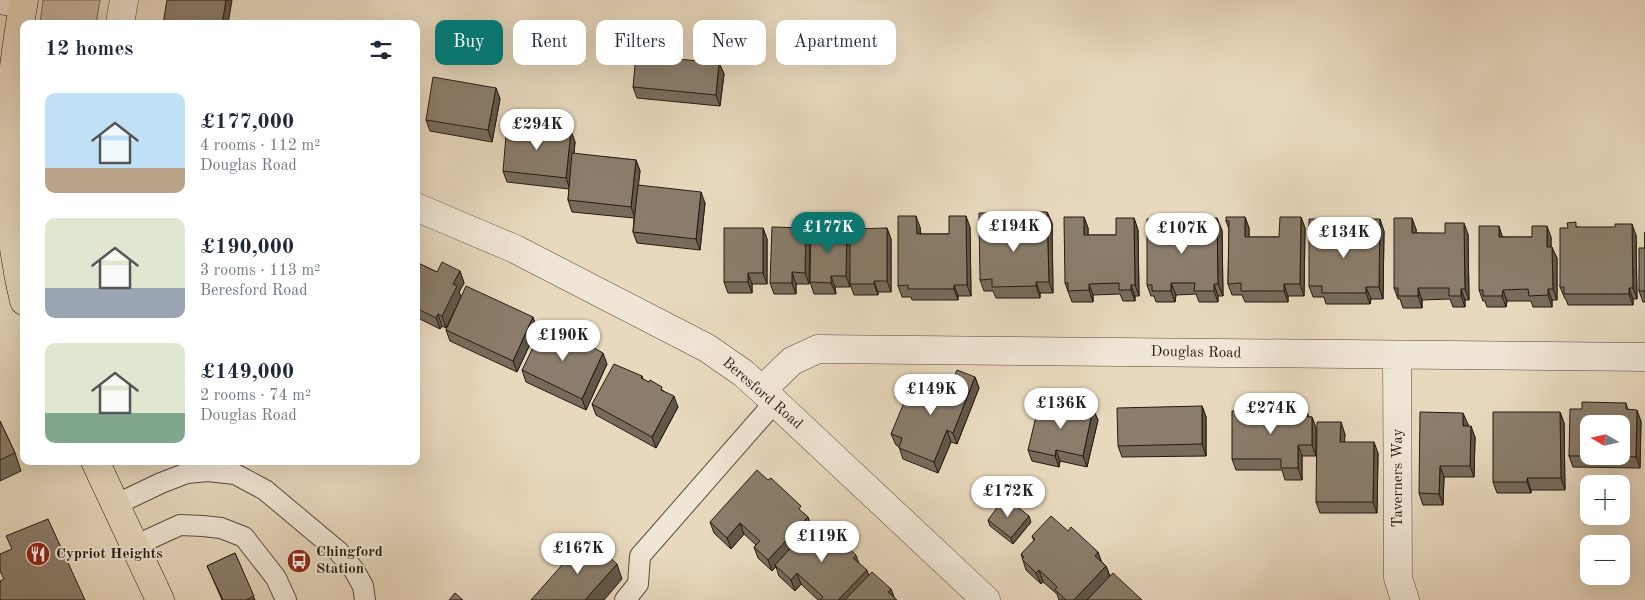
<!DOCTYPE html>
<html lang="en">
<head>
<meta charset="utf-8">
<style>
  :root { --surface:#fff; --page:#f6f6f7; --text:#1f2937; --muted:#747a83; --accent:#0f766e }
  body { margin:0; font-family:"Old Standard TT",serif; background:var(--page); color:var(--text); height:100vh; display:flex; flex-direction:column; font-size:19px; white-space:nowrap }
  * { box-sizing:border-box; margin:0 }
  p { font-size:16px; color:var(--muted) }
  .icon { flex:none; width:28px; height:28px; fill:none; stroke:currentColor; stroke-width:2; stroke-linecap:round; stroke-linejoin:round }
  .map { position:relative; flex:1; overflow:hidden }
  .details { position:absolute; left:20px; top:20px; width:400px; height:445px; display:flex; flex-direction:column; background:var(--surface); border-radius:10px; box-shadow:0 5px 20px #0002 }
  .details>* { flex:none }
  .hud { position:absolute; left:435px; top:20px; width:475px; height:45px; display:flex; gap:10px }
  .needle { width:32px; rotate:279deg }
  .fabs { position:absolute; left:1580px; top:415px; display:grid; gap:10px }
  .fabs a { display:grid; place-items:center; width:50px; height:50px; border-radius:10px; background:var(--surface); box-shadow:0 5px 20px #0002; font-size:25px }
  .price { position:absolute; translate:-50% -42px; padding:0 11px; border-radius:18px; background:#fff; color:#222; font-size:16px; line-height:32px; filter:drop-shadow(0 1px 2px #0008) }
  .price::after { content:''; position:absolute; left:50%; top:30px; width:15px; height:11px; margin-left:-8px; background:inherit; clip-path:polygon(0 0,100% 0,50% 100%) }
  .price.current { background:var(--accent); color:#fff }
  ul { padding:0; list-style:none }
  li { display:flex; align-items:center; gap:15px; height:125px; padding:0 25px }
  li span { display:grid; place-items:center; flex:none; width:140px; height:100px; border-radius:10px; color:#555 }
  li>.icon { margin-inline-start:auto }
  span .icon { width:60px; height:60px; fill:#fffc; stroke-width:1 }
  li b { font-size:21px }
  h2 { display:flex; justify-content:space-between; align-items:center; height:60px; padding:0 25px; font-size:21px }
  .tag { padding:0 18px; border-radius:10px; background:var(--surface); box-shadow:0 5px 20px #0002; font-size:18px; line-height:45px }
  .tag.current { background:var(--accent); color:#fff }
  .map>svg:first-child { display:block }
  .green { fill:#c7b9a1; stroke:#766a59 }
  .lines { fill:none; stroke-linecap:round; stroke-linejoin:round }
  .lane-casing { stroke:#564a3c; stroke-width:22 }
  .street-casing { stroke:#564a3c; stroke-width:29 }
  .secondary-casing { stroke:#251a11; stroke-width:29 }
  .primary-casing { stroke:#251a11; stroke-width:29 }
  .lane { stroke:#f0e6d5; stroke-width:20 }
  .street { stroke:#f0e6d5; stroke-width:28 }
  .secondary { stroke:#f0e6d5; stroke-width:28 }
  .primary { stroke:#e8d9be; stroke-width:28 }
  .wall { fill:#776c5c; stroke:#251a11 }
  .shaded-wall { fill:#61584b; stroke:#251a11 }
  .building { fill:#8a7d6b; stroke:#251a11 }
  .labels { text-anchor:middle; dominant-baseline:central; stroke-width:4; stroke-linejoin:round; paint-order:stroke }
  .street-label { font-size:15px; fill:#251a11; stroke:#f0e6d5 }
  .poi-label { font-size:15px; font-weight:bold; fill:#251a11; stroke:#f0e6d5; text-anchor:start }
</style>
</head>
<body>
<div class="map">
<svg width="1645" height="600" viewBox="0 0 1645 600">
  <rect width="100%" height="100%" fill="#e8d9be"/>
  <filter id="stains"><feTurbulence type="fractalNoise" baseFrequency=".004" numOctaves="4"/><feColorMatrix values="0 0 0 0 .2 0 0 0 0 .09 0 0 0 0 .02 0 0 0 .5 -.17"/></filter>
  <radialGradient id="worn" r=".72"><stop offset=".6" stop-color="#630" stop-opacity="0"/><stop offset="1" stop-color="#630" stop-opacity=".3"/></radialGradient>
  <path class="green" d="M43 0H100L96 24H40Z"/>
  <g class="lines">
    <g class="lane-casing">
      <path id="lane" d="M115 505 161 483 187 473 208 471 235 474 265 490 339 552 354 570 363 586 365 600
        M134 546 180 525 203 526 221 528 244 537 276 578 286 600
        M625 600 638 584 640 556 774 403"/>
    </g>
    <g class="street-casing">
      <path id="street" d="M120 24 124 0
        M416 207 515 249 707 348 743 373 762 390 986 600
        M1397 356 1398 578 1405 600
        M762 390 792 361 818 349 1645 357"/>
    </g>
    <g class="secondary-casing">
      <path id="secondary" d="M0 0 23 4"/>
    </g>
    <g class="primary-casing">
      <path id="primary" d="M24 301C0 202 6 100 24 0
        M95 461 160 600"/>
    </g>
    <use href="#lane" class="lane"/>
    <use href="#street" class="street"/>
    <use href="#secondary" class="secondary"/>
    <use href="#primary" class="primary"/>
  </g>
  <path class="wall" d="M719 63 724 74 720 106 637 98 633 87Z
    M496 88 500 99 492 142 430 131 426 120Z
    M571 131 575 142 574 154 636 160 640 171 638 185 705 203 700 250 637 243 633 232 634 218 572 212 568 200 569 189 507 182 503 171Z
    M1047 212 1052 223 1053 293H1040V298H996L993 291H984L980 280 1001 224 1002 232H1031Z
    M1084 217 1088 228V235H1116L1134 218 1138 230 1139 296H1135V301H1123L1120 294 1093 295V302H1072L1065 283Z
    M1245 217 1249 228V237H1279L1301 217 1305 228 1304 296H1288V302H1245L1242 295H1232L1228 284 1229 229 1226 221Z
    M1327 219 1331 230V238L1362 237 1384 231 1383 299H1371L1370 304H1326L1324 297H1313L1309 286Z
    M920 227 921 234H949L970 227 971 296H958V300H912L911 297H902L898 286Z
    M1578 227 1636 235 1637 299H1633V305H1568L1566 299H1565L1560 287 1568 228Z
    M763 228 767 239V284H752V293H728L724 282Z
    M806 228 810 239 809 284H796V294H774L770 283Z
    M847 228 850 235 887 228 891 239V292H878V295H854L850 284V287H835L836 294H814L810 282Z
    M1416 229V233L1468 234 1469 300H1465V307H1453L1450 299 1422 300V308H1403L1400 299H1398L1394 288Z
    M1222 230 1223 296H1218V302H1199L1196 294 1176 295 1175 302H1156L1154 296H1151L1147 285Z
    M1645 232V302H1643L1639 291 1645 248Z
    M1503 237H1551V247L1557 258V300H1552V307H1533L1531 301H1507L1506 307H1487L1485 301H1483L1479 290Z
    M416 258 418 263 437 272 460 271 464 283 459 292 461 297 446 328 442 326 440 329 416 317Z
    M537 329 517 372 450 341 446 330Z
    M607 364 586 410 526 382 522 370Z
    M642 376 643 379 664 391 678 407 656 448 596 415 592 404Z
    M975 377 979 388 957 444 951 442 938 473 903 459 899 447 896 445 891 434 914 396 947 393Z
    M1626 403 1628 410 1641 421 1640 468 1573 467 1569 456 1582 409Z
    M1202 406 1206 417V456L1122 457 1118 446Z
    M1093 409 1098 420 1087 467 1060 461 1059 467 1032 461 1028 450 1066 410Z
    M1307 411 1309 417H1312L1316 428V456H1302V480H1285L1282 470H1236L1232 459Z
    M1560 412 1564 423 1565 490H1531V493H1497L1493 482Z
    M0 421 15 453 21 471 0 481Z
    M1468 424V426L1475 437 1474 477H1444L1443 505H1423L1419 493Z
    M1345 434 1344 442 1378 453 1377 513H1320L1316 502Z
    M803 513 808 517 811 527 859 563 869 575 891 589 894 597 897 600H818L801 584 795 591 779 576 776 567 772 571 758 558 754 547 756 545 744 534 731 549 714 533 710 522Z
    M988 520 1031 522 1013 544 990 526Z
    M1068 531 1098 552 1101 561 1106 566 1110 576 1142 600H1059L1057 594 1043 582 1041 584 1026 570 1021 554 1034 541 1032 536Z
    M235 553 255 600H222L210 572 207 566Z"/>
  <path class="shaded-wall" d="M226 0H232L228 24H222Z
    M719 63 724 74 720 106 716 95Z
    M496 88 500 99 492 142 488 130Z
    M571 131 575 142 570 189 566 178Z
    M636 160 640 171 635 218 631 207Z
    M701 192 705 203 700 250 696 239Z
    M1047 212 1052 223 1053 293 1049 282Z
    M997 213 1001 224 1002 243 998 232Z
    M916 216 920 227 921 245 917 234Z
    M966 216 970 227 971 296 967 285Z
    M1084 217 1088 228V246L1084 235Z
    M1245 217 1249 228V248L1245 237Z
    M1301 217 1305 228 1304 296 1300 284Z
    M1134 218 1138 230 1139 296 1135 285Z
    M1165 218 1169 230 1165 229Z
    M1217 218 1222 230 1223 296 1218 284Z
    M1412 218 1416 229 1417 245 1412 233Z
    M1327 219 1331 230V249L1327 238Z
    M1380 219 1384 231 1383 299 1379 287Z
    M1464 223 1468 234 1469 300 1465 289Z
    M1632 224 1636 235 1637 299 1633 288Z
    M1499 226 1503 238 1499 237Z
    M1547 226 1551 237V258L1547 247Z
    M763 228 767 239V284L763 273Z
    M806 228 810 239 809 284 805 273Z
    M847 228 851 239 850 287 846 276Z
    M887 228 891 239V292L887 281Z
    M1552 247 1557 258V300L1553 289Z
    M460 271 464 283 459 292 461 297 446 328 442 316 453 284Z
    M792 272 796 284V294L792 283Z
    M748 273 752 284V293L748 282Z
    M831 276 835 287 836 294 831 283Z
    M874 281 878 292V295L874 284Z
    M1036 282 1040 293V298L1036 286Z
    M1171 283 1176 295 1175 302 1171 291Z
    M1089 284 1093 295V302L1089 290Z
    M1214 284 1218 296V302L1214 291Z
    M1284 284 1288 296V302L1284 291Z
    M954 285 958 296V300L954 289Z
    M1131 285 1135 296V301L1131 290Z
    M1366 287 1371 299 1370 304 1366 293Z
    M1418 288 1422 300V308L1418 296Z
    M1629 288 1633 299V305L1629 294Z
    M1461 289 1465 300V307L1461 296Z
    M1548 289 1552 300V307L1548 295Z
    M1503 290 1507 301 1506 307 1502 296Z
    M438 314 442 326 440 329 436 318Z
    M533 317 537 329 517 372 513 361Z
    M603 353 607 364 586 410 582 399Z
    M975 377 979 388 957 444 953 433Z
    M674 396 678 407 656 448 652 437Z
    M1202 406 1206 417V456L1202 444Z
    M1093 409 1098 420 1087 467 1083 456Z
    M1637 410 1641 421 1640 468 1636 457Z
    M1560 412 1564 423 1565 490 1561 478Z
    M1463 413 1468 424 1467 437 1463 426Z
    M1312 417 1316 428V456L1312 445Z
    M1341 422 1345 434 1344 453 1340 442Z
    M1471 426 1475 437 1474 477 1470 466Z
    M947 430 951 442 938 473 934 462Z
    M1374 442 1378 453 1377 513 1373 502Z
    M1298 445 1302 456V480L1298 468Z
    M1056 450 1060 461 1059 467 1055 456Z
    M1440 466 1444 477 1443 505 1439 494Z
    M1527 478 1531 490V493L1527 482Z
    M1029 516 1031 522 1013 544 1011 538Z
    M808 517 812 528 775 565 776 567 772 571 768 560Z
    M740 523 744 534 731 549 727 538Z
    M1098 552 1102 563 1095 556Z
    M856 555 860 566 853 558Z
    M617 564 622 579 604 600H585Z
    M1106 566 1110 577 1088 600H1074Z
    M867 570 871 581 853 600H838Z
    M1039 570 1043 582 1041 584 1036 573Z
    M797 573 801 584 795 591 791 580Z
    M891 589 895 600 888 592Z"/>
  <path class="building" d="M167 0H226L222 24H163Z
    M636 55 719 63 716 95 633 87Z
    M433 77 496 88 488 130 426 120Z
    M507 124 571 131 566 178 503 171Z
    M572 153 636 160 631 207 568 200Z
    M638 185 701 192 696 239 633 232Z
    M1031 212H1047L1049 282H1036V286L992 287V279L980 280 979 213H997L998 232H1031Z
    M898 216H916L917 234H949V216H966L967 285H954V289H908V285L898 286Z
    M1064 217H1084V235H1116V218H1134L1135 285H1131V290H1119V283L1089 284V290L1068 291V283H1065Z
    M1226 217H1245V237H1279L1280 217H1301L1300 284H1284V291H1241V283L1228 284 1229 221H1226Z
    M1165 218V229L1197 228 1198 218H1217L1218 284H1214V291H1194L1195 283H1171V291H1152V285H1147V219Z
    M1394 218H1412V233H1445V223H1464L1465 289H1461V296H1449V288H1418V296H1398V288H1394Z
    M1309 219H1327V238L1362 237V219H1380L1379 287H1366V293H1322V286H1309Z
    M1576 222V227H1615V224H1632L1633 288H1629V294H1564V287H1560V228H1568L1567 223Z
    M1479 226H1499V237H1532V226H1547V247H1552L1553 289H1548V295L1529 296 1528 289 1503 290 1502 296H1483V290H1479Z
    M772 227 806 228 805 273 792 272V283H770Z
    M811 227 847 228 846 276H831V283L810 282Z
    M724 228H763V273H748V282H724Z
    M887 228V281H874V284H850V229Z
    M1645 232V291H1639V248H1645Z
    M416 262 437 272 442 262 460 271 453 284 457 286 442 316 438 314 436 318 416 308Z
    M466 286 533 317 513 361 446 330Z
    M544 325 576 341 578 339 603 353 582 399 522 370Z
    M614 364 642 376 641 378 649 382 650 380 662 387 661 390 674 396 652 437 592 404Z
    M957 370 975 377 953 433 947 430 934 462 899 448 902 438 891 434 908 393 914 396 919 382 947 393Z
    M1067 402 1093 409 1083 456 1056 450 1055 456 1028 450 1039 404 1066 410Z
    M1582 402 1626 403V409L1637 410 1636 457 1613 456H1621V424H1589V456H1569L1570 409H1582Z
    M1202 406V444L1118 446 1117 408Z
    M1232 411H1307V417H1312V445H1298V468H1281V459H1232Z
    M1420 412 1463 413V426H1471L1470 466H1440L1439 494 1419 493Z
    M1493 412H1560L1561 478H1527V482H1493Z
    M0 421 15 453 0 460Z
    M1317 422H1341L1340 442H1374L1373 502H1316Z
    M757 470 768 480 771 478 801 506 799 509 808 517 768 560 754 547 760 541 740 523 727 538 710 522Z
    M1005 497 1029 516 1011 538 988 520Z
    M1051 516 1068 531 1071 527 1098 552 1095 556 1106 566 1074 600H1066L1055 590 1057 587 1048 578 1039 570 1036 573 1022 559 1024 557 1021 554 1035 539 1032 536Z
    M48 519 85 600H0V581L4 579 0 571V554L12 549 6 536Z
    M815 522 828 534 831 532 856 555 853 558 867 570 838 600H820L823 597 797 573 791 580 775 565Z
    M587 537 617 564 585 600H531Z
    M235 553 254 596 246 600H223L207 566Z
    M872 572 891 589 888 592 897 600H845Z
    M1113 573 1142 600H1087Z
    M455 593 463 600H449Z"/>
  <defs>
    <g id="restaurant-disc" transform="scale(1.25)"><circle r="9.5" fill="#8f2418" stroke="#f0e6d5"/><path d="M-5-6h1v4h1v-4h1v4h1v-4h1v5L-1.5 .5V6h-2V.5L-5-1ZM5-6V6H3V1.5H1.5Q1.5-4 5-6Z" fill="#fff"/></g>
    <g id="bus-disc" transform="scale(1.25)"><circle r="9.5" fill="#8f2418" stroke="#f0e6d5"/><path d="M-5-6H5V4H4V6H2V4H-2V6H-4V4H-5ZM-3.5-4V0h7V-4ZM-3.5 1.2v1.5H-2V1.2ZM2 1.2v1.5H3.5V1.2Z" fill="#fff"/></g>
  </defs>
  <g fill-rule="evenodd">
    <use href="#restaurant-disc" x="38" y="554"/>
    <use href="#bus-disc" x="299" y="561"/>
  </g>
  <g class="labels">
    <g class="street-label">
      <text transform="translate(1196 353) rotate(1)">Douglas Road</text>
      <text transform="translate(762 394) rotate(41)">Beresford Road</text>
      <text transform="translate(1398 478) rotate(-90)">Taverners Way</text>
    </g>
    <g class="poi-label">
      <text x="316" y="552">Chingford<tspan x="316" dy="17">Station</tspan></text>
      <text x="56" y="554">Cypriot Heights</text>
    </g>
  </g>
  <rect width="100%" height="100%" filter="url(#stains)"/>
  <rect width="100%" height="100%" fill="url(#worn)"/>
</svg>
<div class="fabs">
<a><svg class="needle" viewBox="-14 -14 28 28"><path d="M0-13l5 13h-10z" fill="#e53935"/><path d="M0 13l5-13h-10z" fill="#747a83"/></svg></a>
<a>+</a>
<a>−</a>
</div>
<b class="price" style="left:537px;top:151px">£294K</b>
<b class="price" style="left:1014px;top:253px">£194K</b>
<b class="price current" style="left:828px;top:254px">£177K</b>
<b class="price" style="left:1182px;top:255px">£107K</b>
<b class="price" style="left:1344px;top:259px">£134K</b>
<b class="price" style="left:563px;top:362px">£190K</b>
<b class="price" style="left:931px;top:416px">£149K</b>
<b class="price" style="left:1061px;top:430px">£136K</b>
<b class="price" style="left:1271px;top:435px">£274K</b>
<b class="price" style="left:1008px;top:518px">£172K</b>
<b class="price" style="left:822px;top:563px">£119K</b>
<b class="price" style="left:578px;top:575px">£167K</b>
<div class="hud">
<a class="tag current">Buy</a>
<a class="tag">Rent</a>
<a class="tag">Filters</a>
<a class="tag">New</a>
<a class="tag">Apartment</a>
</div>
<section class="details">
<h2>12 homes<svg class="icon" aria-label="filters" viewBox="0 0 24 24"><path d="M4 7h16M4 17h16"/><circle cx="9" cy="7" r="2"/><circle cx="15" cy="17" r="2"/></svg></h2>
<ul>
<li><span style="background:linear-gradient(#bfe0f5 75%,#b9a48a 0)"><svg class="icon" aria-label="home" viewBox="0 0 24 24"><path d="M3 11l9-7 9 7M6 9v11h12V9"/></svg></span><div><b>£177,000</b><p>4 rooms · 112 m²</p><p>Douglas Road</p></div></li>
<li><span style="background:linear-gradient(#dfe7d0 70%,#9aa5b1 0)"><svg class="icon" aria-label="home" viewBox="0 0 24 24"><path d="M3 11l9-7 9 7M6 9v11h12V9"/></svg></span><div><b>£190,000</b><p>3 rooms · 113 m²</p><p>Beresford Road</p></div></li>
<li><span style="background:linear-gradient(#dfe7d0 70%,#7fa58c 0)"><svg class="icon" aria-label="home" viewBox="0 0 24 24"><path d="M3 11l9-7 9 7M6 9v11h12V9"/></svg></span><div><b>£149,000</b><p>2 rooms · 74 m²</p><p>Douglas Road</p></div></li>
</ul>
</section>
</div>
</body>
</html>
